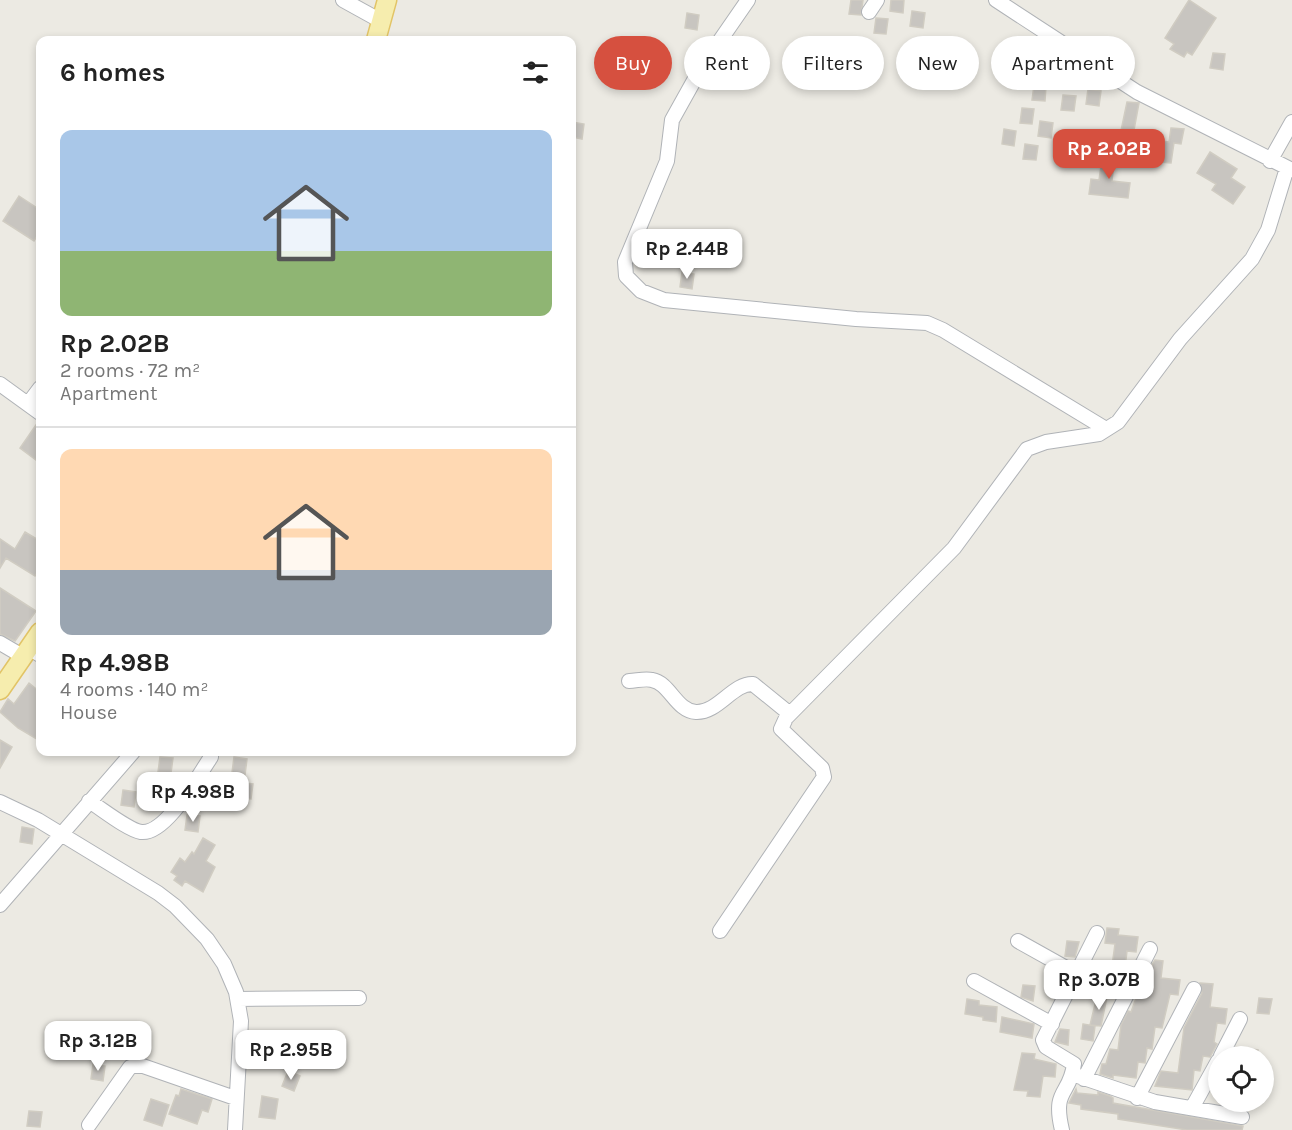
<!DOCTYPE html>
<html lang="en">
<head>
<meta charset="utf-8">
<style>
  :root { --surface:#fff; --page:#f2f2f2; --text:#222; --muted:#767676; --line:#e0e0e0; --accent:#d6503f }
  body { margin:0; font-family:Karla,sans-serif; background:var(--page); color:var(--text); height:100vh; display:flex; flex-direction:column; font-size:22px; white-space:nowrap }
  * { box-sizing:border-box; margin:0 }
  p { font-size:20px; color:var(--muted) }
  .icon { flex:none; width:33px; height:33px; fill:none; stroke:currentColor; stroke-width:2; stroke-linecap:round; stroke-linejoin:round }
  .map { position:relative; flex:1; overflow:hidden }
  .sheet { position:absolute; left:36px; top:36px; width:540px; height:720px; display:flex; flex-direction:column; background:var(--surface); border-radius:12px; box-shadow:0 3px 9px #0003 }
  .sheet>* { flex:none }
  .guide { position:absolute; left:594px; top:36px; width:570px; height:54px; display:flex; gap:12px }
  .tools { position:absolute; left:1208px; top:1046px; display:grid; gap:12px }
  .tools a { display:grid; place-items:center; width:66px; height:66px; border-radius:50%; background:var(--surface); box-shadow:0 3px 9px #0003; font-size:30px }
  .price { position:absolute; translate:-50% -51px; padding:0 14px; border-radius:12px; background:#fff; color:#222; font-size:20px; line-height:39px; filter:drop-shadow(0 2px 3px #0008) }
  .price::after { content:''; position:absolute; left:50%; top:36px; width:18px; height:14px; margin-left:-9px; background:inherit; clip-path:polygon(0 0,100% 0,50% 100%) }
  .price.active { background:var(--accent); color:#fff }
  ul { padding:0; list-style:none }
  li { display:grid; align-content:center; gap:12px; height:318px; padding:0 24px }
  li+li { border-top:2px solid var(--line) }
  li span { display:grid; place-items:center; height:186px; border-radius:12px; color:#555 }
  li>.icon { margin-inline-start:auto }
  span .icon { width:108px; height:108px; fill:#fffc; stroke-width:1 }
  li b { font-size:26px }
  h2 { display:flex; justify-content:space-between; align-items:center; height:72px; padding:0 24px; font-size:26px }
  .chip { padding:0 21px; border-radius:27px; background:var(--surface); box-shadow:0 3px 9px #0003; font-size:21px; line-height:54px }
  .chip.active { background:var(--accent); color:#fff }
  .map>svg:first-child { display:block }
  .building { fill:#c8c5c0; stroke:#d0ccc2; stroke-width:1.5 }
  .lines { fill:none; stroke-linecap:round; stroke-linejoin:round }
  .minor-casing { stroke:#b0b3b7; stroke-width:16 }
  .major-casing { stroke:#e2c466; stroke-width:21 }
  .minor { stroke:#fff; stroke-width:14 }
  .major { stroke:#f6edae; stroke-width:18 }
</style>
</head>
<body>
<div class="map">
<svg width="1292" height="1130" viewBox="0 0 1292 1130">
  <rect width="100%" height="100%" fill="#eceae3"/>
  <path class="building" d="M851 0H863L861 15 849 14Z
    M891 0H904L903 13 890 11Z
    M1189 0 1216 18 1192 55 1187 52 1184 57 1170 49 1174 44 1165 38Z
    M912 11 925 13 923 28 910 26Z
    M687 13 699 15 697 30 685 28Z
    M876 18 888 19 886 34 874 33Z
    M1213 53 1225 54 1223 70 1210 68Z
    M1034 85 1046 86 1045 101 1032 100Z
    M1088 89 1101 91 1099 106 1086 104Z
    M1063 95 1076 96 1074 111 1061 110Z
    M1127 102 1139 103 1132 141 1119 140Z
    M1022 108 1034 109 1032 124 1020 123Z
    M1040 121 1053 123 1051 138 1038 136Z
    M572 122 584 124 582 139 572 137Z
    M1171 128 1184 129 1181 144 1174 143 1171 163 1159 162V156L1137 153 1139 138 1169 142Z
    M1004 129 1016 131 1014 146 1002 144Z
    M1025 144 1038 146 1036 160 1023 159Z
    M1103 152 1115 153 1112 181 1130 183 1128 198 1089 194 1091 179 1099 180Z
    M1210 152 1237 169 1231 178 1245 187 1233 204 1212 190 1216 184 1197 173Z
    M19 196 40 210V231L34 241 3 221Z
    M644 239 656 241 654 256 642 254Z
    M682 272 694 274 692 289 680 287Z
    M38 422H40V463L20 448Z
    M25 532 40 541V567L35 576 6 558 0 568V539L15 549Z
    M0 588 36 611 15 641 0 634Z
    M29 683 40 692V741L18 728 0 712 8 699 14 704Z
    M0 740 12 747 0 768Z
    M160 757 173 758 171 773 158 772Z
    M234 757 247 759 244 783 253 784 251 799 229 796Z
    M149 782 162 784 159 798 147 797Z
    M211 786 224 788 222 802 209 801Z
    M123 790 136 792 134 807 121 805Z
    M187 815 200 816 198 832 185 830Z
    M22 827 34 829 32 844 20 842Z
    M203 838 215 845 206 861 215 867 203 892 185 881 182 886 174 880 177 876 171 872 180 858 185 862 192 852 194 854Z
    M1107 928 1119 929 1118 935 1138 937 1136 952 1127 951 1125 968 1112 966 1115 944 1105 943Z
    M1067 941 1079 942 1075 957 1065 956Z
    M1155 960 1163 961 1161 978 1180 980 1178 995 1170 994 1162 1028 1155 1027 1152 1049 1147 1048 1145 1063 1138 1062 1136 1078 1113 1075V1078L1100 1074 1102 1064H1106L1110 1049 1118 1050 1121 1025 1128 1011 1131 1012 1139 990H1146L1149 970Z
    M1200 983 1213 984 1210 1007 1227 1009 1225 1024 1217 1023 1214 1042 1217 1044 1210 1057 1203 1056 1200 1071 1194 1070 1192 1090 1155 1086 1161 1071 1178 1073 1184 1028 1202 993Z
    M1023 985 1035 986 1033 1001 1021 997Z
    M1097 996 1107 997 1101 1026 1090 1025Z
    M1259 998 1272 999 1269 1014 1257 1013Z
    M967 999 979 1001V1005L997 1007 996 1022 983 1020V1017L965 1014Z
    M1002 1017 1034 1024 1032 1038 1000 1032Z
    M1083 1024 1095 1026 1093 1041 1081 1039Z
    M1060 1029 1069 1030 1068 1045 1055 1042Z
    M112 1040 125 1041 123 1056 110 1055Z
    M1236 1047 1258 1050 1257 1056H1231Z
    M1022 1053 1035 1054 1034 1059 1056 1064 1055 1077 1043 1076 1040 1097 1027 1096 1028 1091 1014 1090Z
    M93 1064 105 1066 103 1081 91 1079Z
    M288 1071 300 1076 294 1091 282 1086Z
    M181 1089 212 1099 208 1112 202 1110 197 1124 169 1114 176 1095 179 1096Z
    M1076 1089 1077 1093 1098 1095V1092L1110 1096 1113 1098V1103L1243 1126 1242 1130H1187L1118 1119V1114L1081 1109V1105L1069 1103Z
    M262 1096 278 1099 275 1119 259 1117Z
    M151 1099 169 1105 162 1126 144 1120Z
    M1233 1101H1246L1245 1109 1233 1106Z
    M29 1111 42 1112 40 1127 27 1126Z"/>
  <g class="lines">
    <g class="minor-casing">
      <path id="minor" d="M343 0 381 21
        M748 0 701 68 672 120 667 161 625 262 626 276 641 291 664 300 856 319 927 323 943 330 1106 429
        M996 0 1137 92 1292 170
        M869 12 877 0
        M1270 161 1292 122
        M0 384 40 413
        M28 404 40 388
        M0 643 24 657
        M29 648 40 655
        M629 681C636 681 645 678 652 680 670 683 676 711 696 712 718 713 733 683 753 684L790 714
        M89 801C102 809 128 830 141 832 166 835 198 776 211 757
        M0 802 38 820 158 893 175 906 207 939 224 964 236 992 241 1021 235 1130
        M0 905 133 752
        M720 931 824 777 822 768 781 729 786 718 954 548 1027 449 1046 442 1099 434 1118 422 1180 339 1252 259 1268 230 1287 168
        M1018 941 1077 974
        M974 981 1052 1024
        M238 999 359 998
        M1221 1056 1240 1019
        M1072 1074 1155 1102 1242 1117
        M1084 1079 1150 949
        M1137 1098 1194 989
        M1192 1108 1218 1061
        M89 1125 130 1067 140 1065 235 1098
        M1062 1130C1052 1088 1070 1096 1074 1064L1046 1047 1043 1040 1097 933"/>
    </g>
    <g class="major-casing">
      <path id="major" d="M376 40 387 0
        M0 690 40 632"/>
    </g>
    <use href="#minor" class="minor"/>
    <use href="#major" class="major"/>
  </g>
</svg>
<div class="tools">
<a><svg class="icon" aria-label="locate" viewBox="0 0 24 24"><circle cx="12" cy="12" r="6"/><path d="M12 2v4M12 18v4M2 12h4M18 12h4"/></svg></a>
</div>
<b class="price active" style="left:1109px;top:180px">Rp 2.02B</b>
<b class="price" style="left:687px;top:280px">Rp 2.44B</b>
<b class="price" style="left:193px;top:823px">Rp 4.98B</b>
<b class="price" style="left:1099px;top:1011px">Rp 3.07B</b>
<b class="price" style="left:98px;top:1072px">Rp 3.12B</b>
<b class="price" style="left:291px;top:1081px">Rp 2.95B</b>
<div class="guide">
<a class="chip active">Buy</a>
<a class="chip">Rent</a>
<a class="chip">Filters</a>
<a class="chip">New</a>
<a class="chip">Apartment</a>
</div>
<section class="sheet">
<h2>6 homes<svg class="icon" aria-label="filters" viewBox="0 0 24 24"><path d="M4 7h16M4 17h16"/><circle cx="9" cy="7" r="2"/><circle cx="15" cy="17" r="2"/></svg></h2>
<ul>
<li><span style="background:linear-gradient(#a9c7e8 65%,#8fb573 0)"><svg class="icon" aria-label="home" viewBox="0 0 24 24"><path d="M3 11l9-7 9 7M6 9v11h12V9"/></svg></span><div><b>Rp 2.02B</b><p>2 rooms · 72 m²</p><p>Apartment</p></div></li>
<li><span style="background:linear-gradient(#ffd9b3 65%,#9aa5b1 0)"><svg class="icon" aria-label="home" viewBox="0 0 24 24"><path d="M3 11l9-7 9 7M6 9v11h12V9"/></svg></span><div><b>Rp 4.98B</b><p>4 rooms · 140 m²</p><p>House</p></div></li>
</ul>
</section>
</div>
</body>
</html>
